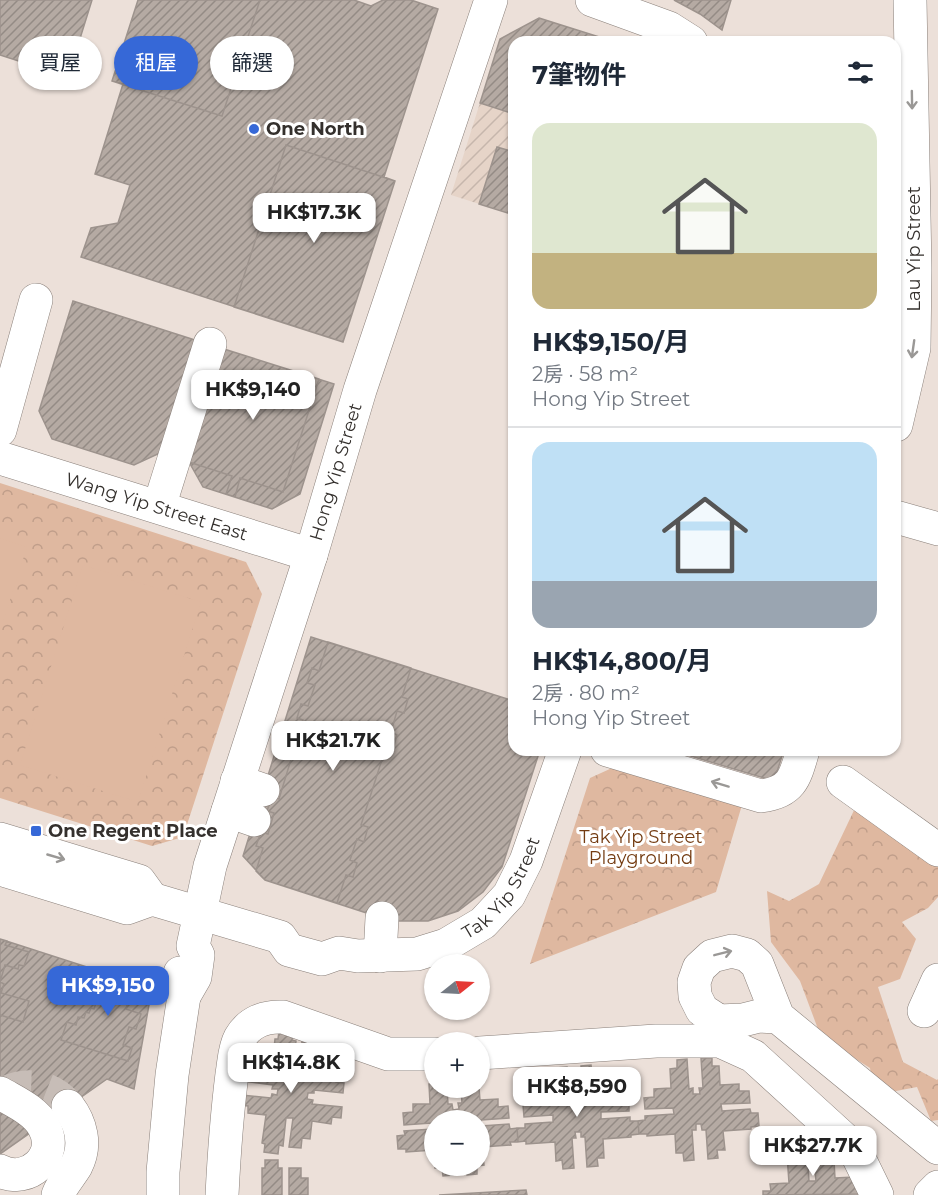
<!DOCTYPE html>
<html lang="zh-TW">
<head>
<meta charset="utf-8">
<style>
  :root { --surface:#fff; --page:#f6f6f7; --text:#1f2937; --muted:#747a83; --line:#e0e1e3; --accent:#3668d7 }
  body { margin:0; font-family:Montserrat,"Noto Sans TC",sans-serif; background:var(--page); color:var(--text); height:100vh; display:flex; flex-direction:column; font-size:22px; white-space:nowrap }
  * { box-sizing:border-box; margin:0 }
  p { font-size:20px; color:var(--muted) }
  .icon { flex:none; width:33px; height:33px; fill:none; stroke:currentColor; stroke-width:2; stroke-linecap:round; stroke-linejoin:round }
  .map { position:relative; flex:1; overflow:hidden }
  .sheet { position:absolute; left:508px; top:36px; width:393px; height:720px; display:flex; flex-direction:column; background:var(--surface); border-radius:18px; box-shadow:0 2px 4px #0004 }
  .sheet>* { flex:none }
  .hud { position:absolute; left:18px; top:36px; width:400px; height:54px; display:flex; gap:12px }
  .needle { width:39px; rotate:72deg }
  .controls { position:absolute; left:424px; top:954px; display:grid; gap:12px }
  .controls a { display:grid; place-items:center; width:66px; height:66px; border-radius:50%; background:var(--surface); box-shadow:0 2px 4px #0004; font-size:30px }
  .price { position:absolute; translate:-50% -51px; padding:0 14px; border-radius:12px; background:#fff; color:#222; font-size:20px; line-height:39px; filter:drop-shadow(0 2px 3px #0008) }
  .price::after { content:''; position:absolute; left:50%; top:36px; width:18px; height:14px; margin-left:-9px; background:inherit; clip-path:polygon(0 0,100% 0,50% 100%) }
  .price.on { background:var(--accent); color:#fff }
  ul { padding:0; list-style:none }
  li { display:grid; align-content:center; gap:12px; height:318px; padding:0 24px }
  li+li { border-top:2px solid var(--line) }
  li span { display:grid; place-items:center; height:186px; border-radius:18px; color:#555 }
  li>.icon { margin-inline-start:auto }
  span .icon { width:108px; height:108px; fill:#fffc; stroke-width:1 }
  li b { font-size:26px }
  h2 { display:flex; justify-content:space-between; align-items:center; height:72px; padding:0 24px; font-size:26px }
  .pill { padding:0 21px; border-radius:27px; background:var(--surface); box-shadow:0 2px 4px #0004; font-size:21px; line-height:54px }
  .pill.on { background:var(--accent); color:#fff }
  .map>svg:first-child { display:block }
  .industrial { fill:url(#industrial-furrows) }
  .forest { fill:url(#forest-crowns) }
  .pitch { fill:#dfb8a0 }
  .building { fill:url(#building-hatch); stroke:#9d938d; stroke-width:1.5 }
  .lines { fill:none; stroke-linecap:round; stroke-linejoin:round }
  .minor-tunnel { stroke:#c7bdb7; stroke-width:33; stroke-dasharray:33 16; stroke-linecap:butt }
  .minor-casing { stroke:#897f79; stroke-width:34 }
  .minor { stroke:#fff; stroke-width:33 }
  .oneway { stroke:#9a9896 }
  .poi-dot { fill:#3668d7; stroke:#fff; stroke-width:2 }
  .labels { text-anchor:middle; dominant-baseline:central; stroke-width:6; stroke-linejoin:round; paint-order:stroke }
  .poi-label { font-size:18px; font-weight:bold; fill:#34302d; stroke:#fff; text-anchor:start }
  .street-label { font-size:18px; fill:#34302d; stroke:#fff }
  .park-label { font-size:18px; fill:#743c12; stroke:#fff }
</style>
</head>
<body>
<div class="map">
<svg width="938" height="1195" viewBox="0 0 938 1195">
  <defs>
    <pattern id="industrial-furrows" width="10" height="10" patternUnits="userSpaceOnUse" patternTransform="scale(1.5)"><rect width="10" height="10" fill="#e6d4c8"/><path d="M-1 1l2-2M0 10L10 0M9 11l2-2" fill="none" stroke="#c6b6ac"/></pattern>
    <pattern id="forest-crowns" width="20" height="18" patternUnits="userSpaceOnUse" patternTransform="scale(1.5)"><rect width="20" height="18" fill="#dfb8a0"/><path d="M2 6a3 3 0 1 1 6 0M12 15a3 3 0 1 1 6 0" fill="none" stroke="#c09e8a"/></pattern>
    <pattern id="building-hatch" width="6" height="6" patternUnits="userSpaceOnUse" patternTransform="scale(1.5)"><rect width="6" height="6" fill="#b5aaa3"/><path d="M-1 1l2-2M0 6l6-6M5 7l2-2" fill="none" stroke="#948b85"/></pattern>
  </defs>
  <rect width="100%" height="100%" fill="#ece0d9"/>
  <path class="industrial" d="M539 18 615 42H514V215L451 195 500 39Z"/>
  <path class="forest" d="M0 483 246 562 262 594 183 837 152 846 0 798Z
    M612 768 742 805 716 892 530 964 590 778Z
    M866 785 938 837V897L928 908 902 922 916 939 900 979 878 987 903 1062 937 1080 938 1079V1120L931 1121 917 1087 891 1092 873 1086 870 1068 821 1037 800 981 771 942 767 891 789 901 819 884Z"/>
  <path class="pitch" d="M0 538 27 547 0 631Z
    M83 565 201 602 138 802 20 765Z"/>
  <path class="building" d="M0 0H92L68 77 0 55Z
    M138 0H354L371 6 383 0H411L438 9 384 177 395 181 343 342 81 257 91 228 118 223 130 185 95 174 123 84 112 81Z
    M138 0H260L222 116 112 81Z
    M674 0H731L722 30 700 14Z
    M539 18 615 42H514V114L480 103 500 39Z
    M286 145 395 181 343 342 234 307Z
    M497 147 514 152V215L479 204Z
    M73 301 195 340 160 453 134 465 52 439 39 411Z
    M224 349 319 379 283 492 240 478 235 497 226 494 232 476 189 462Z
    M224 349 334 384 300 494 272 509 203 487 189 462Z
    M311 637 514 701V750H540L502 867 483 892 458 911 428 921H397L382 918 265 880 243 856Z
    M328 642 411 668 402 697 408 699 404 713 397 711 391 732 397 735 393 749 386 747 361 825 368 827 364 842 357 839 350 860 357 863 353 877 346 875 337 903 265 880 256 871 263 848 256 846 261 832 268 834 274 813 267 811 272 796 279 799 303 720 297 718 301 704 308 706 315 685 307 683 312 668 319 671Z
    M685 750H784L774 781 684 754Z
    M0 939 7 941 5 945 29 952 24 966 19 965 18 969 5 965 0 982 4 984 1 993 29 1001 23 1022 0 1015Z
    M0 939 152 988 134 1089 107 1079 0 1154Z
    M93 969 150 987 146 1000 137 997 136 1002 129 999 126 1009 141 1014 136 1029 129 1027 123 1045 132 1048 128 1061 61 1040 67 1022 76 1025 78 1017 84 1018 86 1012 89 1013 91 1008 94 1009 100 990 91 987 92 983 89 982Z
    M279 1031 293 1033 292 1040 296 1041 292 1070H298L302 1042 314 1043 313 1053 320 1054 318 1072 337 1075 336 1082 344 1083 343 1093 314 1090V1093H308L307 1099 313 1100 312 1104 342 1107 341 1118 332 1117 331 1124 312 1121 310 1139 302 1138 301 1148 289 1147 293 1118H286L283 1146 279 1145 278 1154 264 1152 265 1144 262 1143 266 1115 248 1113V1106L241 1105 242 1095 271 1098 272 1094 277 1095 278 1089H272L273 1085 243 1081 245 1070 253 1071V1065L272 1067 275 1039H278Z
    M701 1058H712V1066H719L720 1085 739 1084V1091H749L750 1103 721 1104 722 1111 750 1109 751 1113H758L759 1126 751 1127V1129L723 1131 725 1150H717L718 1158 708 1159 706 1130H702L701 1124H696V1130H692L694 1160 684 1161 683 1153H676L675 1134 647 1136V1134H639L638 1121 645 1120V1116L674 1114 673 1108 645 1109 644 1098 654 1097V1089L671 1088 670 1069 677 1068V1060L687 1059 689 1089 693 1088V1094H700L699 1088H703Z
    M591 1065 592 1074H599L600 1092 618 1091V1099L629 1098V1111L601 1112V1119L630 1117V1121H638L639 1134 631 1135V1137L603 1139 604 1158H597L598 1166 587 1167 585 1137H581V1132H575L576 1138H572L574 1168 563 1169 562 1160 556 1161 555 1142 526 1144V1141L518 1142 517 1128H525V1124L553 1122V1115L524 1117 523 1105 534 1104 533 1097 551 1095 550 1077 557 1076 556 1068 567 1067 569 1096H573V1102H579V1096L582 1095 581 1066Z
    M429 1084H435V1088H447L448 1104H452L453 1110 459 1109 458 1103H462L461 1088H479L480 1100 498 1099V1107L508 1106 509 1118 481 1120V1126L509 1124 510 1129 517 1128 518 1142H510L511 1145 482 1147 484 1165 477 1166V1174L467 1175 466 1166H480V1120H435V1164L434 1150 406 1152V1149H398L397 1136 405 1135 404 1131 433 1129 432 1123 404 1125 403 1113 413 1112V1104H430Z
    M802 1142 803 1153 807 1152 809 1181H816L813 1152 825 1151 826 1161H834L835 1178 854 1177 864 1194 763 1195V1191H771L770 1184 789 1183 787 1154H789V1144Z
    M265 1160H278V1168H282V1195H262V1168H265Z
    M435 1166H452L453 1175 443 1176 442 1168H435Z
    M289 1168H301V1178H308V1195H289Z
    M526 1190 527 1195H439Z"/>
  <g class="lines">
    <path class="minor-tunnel" d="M0 1096C23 1081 50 1084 68 1106"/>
    <g class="minor-casing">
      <g id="minor">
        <path d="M592 0 669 28 691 42"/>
        <path d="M896 425 914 348 915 269 910 0"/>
        <path d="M0 430 36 300"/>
        <path id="s1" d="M0 458 311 555"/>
        <path d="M159 507 210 344"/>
        <path d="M896 517 938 529"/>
        <path d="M607 750 761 796C792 792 795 778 803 750"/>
        <path d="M237 781 263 790"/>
        <path d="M843 782 938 850"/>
        <path d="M228 811 254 820"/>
        <path id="s2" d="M0 839 139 881 152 899 280 937 289 950 322 959 339 953 358 956 417 954 446 945 483 923 509 895 526 861 565 750"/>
        <path d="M0 869 127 908 152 899"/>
        <path d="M380 956 382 918"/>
        <path id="s3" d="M184 996 195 977 198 955 193 946 210 866 311 555 360 390 491 0"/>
        <path d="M924 1011 938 980"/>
        <path d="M778 1017 759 1016 743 1020 719 1021 702 1010 695 996 694 982 699 968 712 956 732 951 747 955 757 964 778 1017 938 1148"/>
        <path d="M480 1053 656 1041H720L753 1056 854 1148 877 1195"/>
        <path d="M0 1093C15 1102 36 1111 44 1127 60 1156 28 1185 0 1171"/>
        <path d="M58 1195C62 1184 70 1176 76 1166 87 1145 81 1123 68 1106"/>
        <path d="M163 1195V1172L172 1075 184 996 180 973"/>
        <path d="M222 1195C224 1155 227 1114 232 1074 234 1063 234 1049 240 1038 249 1022 265 1016 283 1017L388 1054H435"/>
        <path d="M930 1195 938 1187"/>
      </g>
    </g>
    <use href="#minor" class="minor"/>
  </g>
  <defs><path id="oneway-shaft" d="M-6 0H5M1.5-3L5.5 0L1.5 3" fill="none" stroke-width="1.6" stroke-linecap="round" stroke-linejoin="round" transform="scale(1.5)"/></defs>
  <g class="oneway">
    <use href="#oneway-shaft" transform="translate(912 100) rotate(89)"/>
    <use href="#oneway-shaft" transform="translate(913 349) rotate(98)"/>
    <use href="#oneway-shaft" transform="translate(720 784) rotate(-163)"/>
    <use href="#oneway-shaft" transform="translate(56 857) rotate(16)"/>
    <use href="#oneway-shaft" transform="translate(723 953) rotate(-14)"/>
  </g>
  <g class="poi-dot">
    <circle cx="254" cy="129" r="6"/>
    <rect x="30" y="825" width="12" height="12" rx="3"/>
  </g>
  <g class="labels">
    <g class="poi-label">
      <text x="266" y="129">One North</text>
      <text x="48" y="831">One Regent Place</text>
    </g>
    <g class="street-label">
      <text transform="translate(914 249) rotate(-90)">Lau Yip Street</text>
      <text stroke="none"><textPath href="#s3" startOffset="550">Hong Yip Street</textPath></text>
      <text stroke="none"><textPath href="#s1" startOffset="164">Wang Yip Street East</textPath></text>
      <text stroke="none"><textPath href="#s2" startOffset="560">Tak Yip Street</textPath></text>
    </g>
    <g class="park-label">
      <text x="641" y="837">Tak Yip Street<tspan x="641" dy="21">Playground</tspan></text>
    </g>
  </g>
</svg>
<div class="controls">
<a><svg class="needle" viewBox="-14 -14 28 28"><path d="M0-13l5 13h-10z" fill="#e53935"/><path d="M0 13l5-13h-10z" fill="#747a83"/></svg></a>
<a>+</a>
<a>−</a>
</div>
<b class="price" style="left:314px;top:244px">HK$17.3K</b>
<b class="price" style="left:253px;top:421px">HK$9,140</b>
<b class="price" style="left:333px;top:772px">HK$21.7K</b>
<b class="price on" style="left:108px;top:1017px">HK$9,150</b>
<b class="price" style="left:291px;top:1094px">HK$14.8K</b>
<b class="price" style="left:577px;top:1118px">HK$8,590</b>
<b class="price" style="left:813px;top:1177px">HK$27.7K</b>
<div class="hud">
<a class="pill">買屋</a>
<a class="pill on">租屋</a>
<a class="pill">篩選</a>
</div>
<section class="sheet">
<h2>7筆物件<svg class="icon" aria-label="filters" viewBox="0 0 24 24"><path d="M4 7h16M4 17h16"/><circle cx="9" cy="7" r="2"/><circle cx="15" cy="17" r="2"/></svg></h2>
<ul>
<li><span style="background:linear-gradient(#dfe7d0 70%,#c2b280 0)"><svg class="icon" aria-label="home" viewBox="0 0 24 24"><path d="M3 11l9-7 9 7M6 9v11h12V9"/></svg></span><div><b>HK$9,150/月</b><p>2房 · 58 m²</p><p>Hong Yip Street</p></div></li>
<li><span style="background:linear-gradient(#bfe0f5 75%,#9aa5b1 0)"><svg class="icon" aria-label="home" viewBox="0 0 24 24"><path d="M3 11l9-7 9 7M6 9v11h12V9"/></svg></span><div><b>HK$14,800/月</b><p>2房 · 80 m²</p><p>Hong Yip Street</p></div></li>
</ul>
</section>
</div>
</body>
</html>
